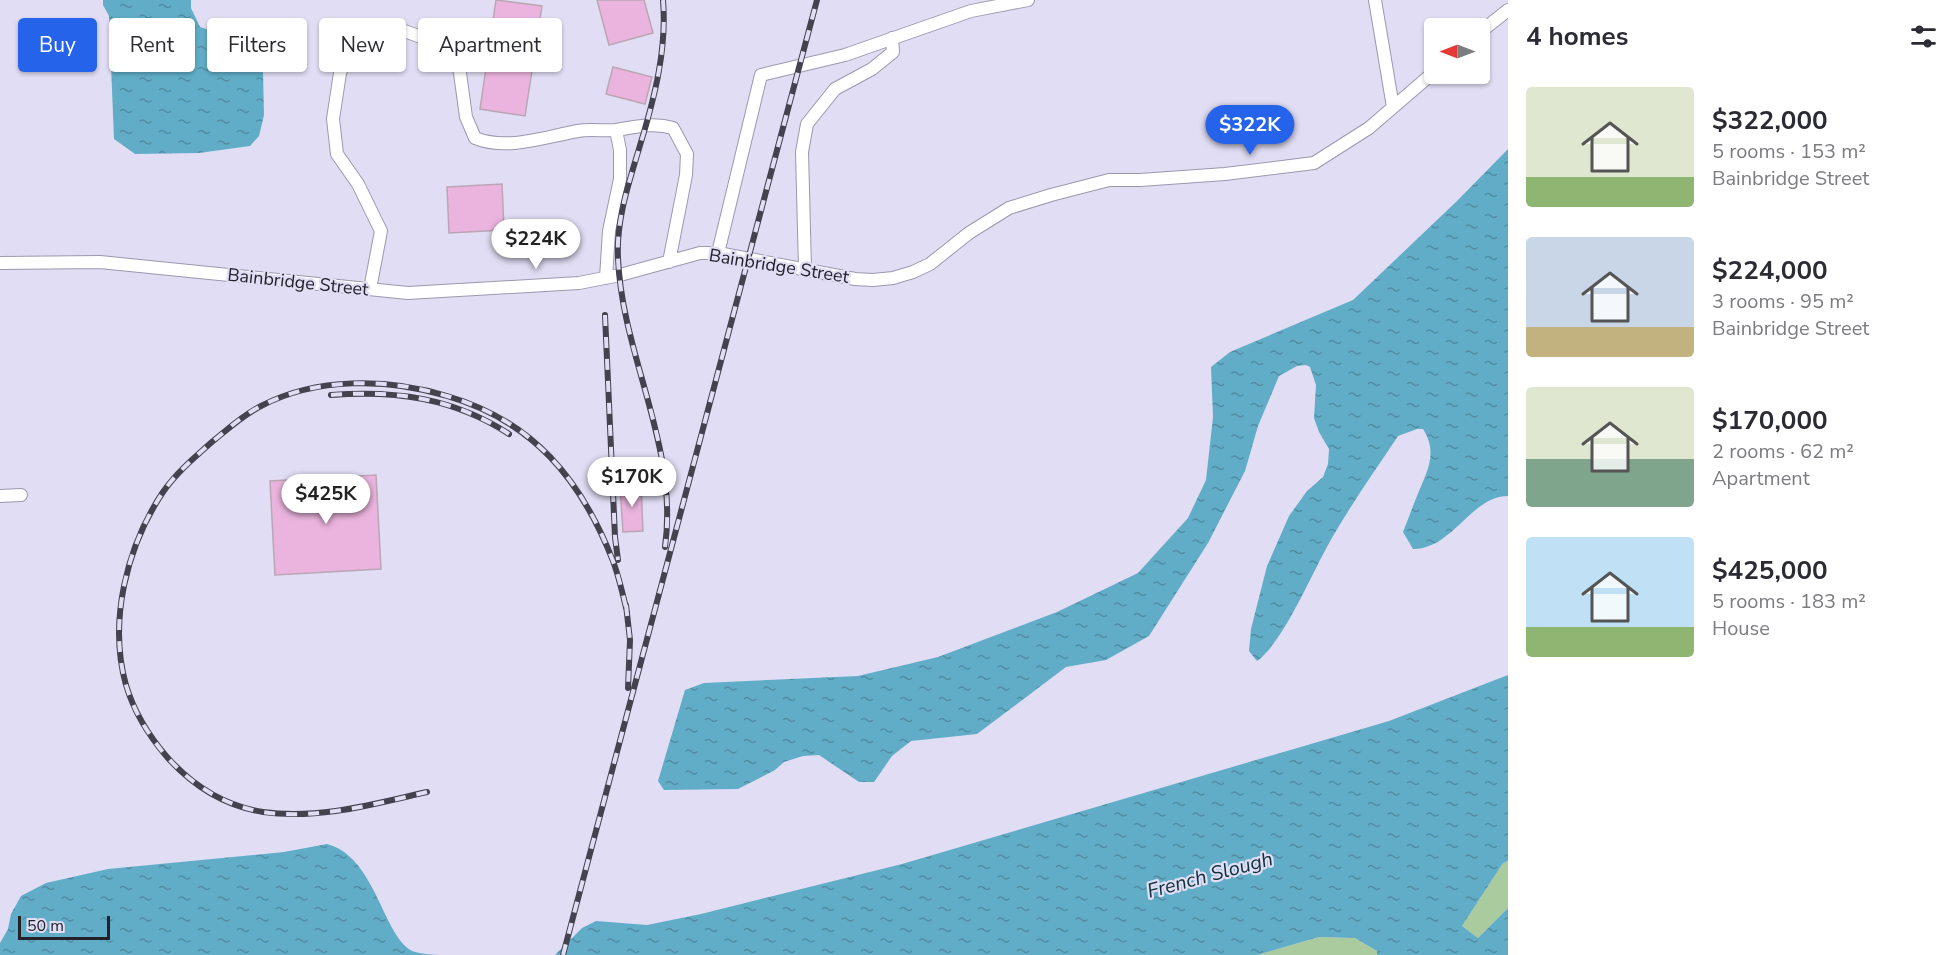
<!DOCTYPE html>
<html lang="en">
<head>
<meta charset="utf-8">
<style>
  :root { --surface:#fff; --page:#f2f2f3; --text:#2b2b33; --muted:#7c7c81; --accent:#2563eb }
  body { margin:0; font-family:"Nunito Sans",sans-serif; background:var(--page); color:var(--text); height:100vh; display:flex; flex-direction:column; font-size:22px; white-space:nowrap }
  * { box-sizing:border-box; margin:0 }
  p { font-size:20px; color:var(--muted) }
  .icon { flex:none; width:33px; height:33px; fill:none; stroke:currentColor; stroke-width:2; stroke-linecap:round; stroke-linejoin:round }
  .map { position:relative; flex:1; overflow:hidden }
  .panel { display:flex; flex-direction:column; background:var(--surface); width:450px }
  .panel>* { flex:none }
  .top-card { position:absolute; left:18px; top:18px; width:570px; height:54px; display:flex; gap:12px }
  .needle { width:39px; rotate:270deg }
  .tools { position:absolute; left:1424px; top:18px; display:grid; gap:12px }
  .tools a { display:grid; place-items:center; width:66px; height:66px; border-radius:6px; background:var(--surface); box-shadow:0 2px 4px #0004; font-size:30px }
  .scale { position:absolute; left:18px; bottom:15px; width:92px; box-sizing:border-box; padding-left:6px; border:3px solid #23222b; border-top:0; font-size:16px; line-height:21px; white-space:nowrap; color:#23222b; -webkit-text-stroke:4px #e0ddf4; paint-order:stroke }
  .price { position:absolute; translate:-50% -51px; padding:0 14px; border-radius:21px; background:#fff; color:#222; font-size:20px; line-height:39px; filter:drop-shadow(0 2px 3px #0008) }
  .price::after { content:''; position:absolute; left:50%; top:36px; width:18px; height:14px; margin-left:-9px; background:inherit; clip-path:polygon(0 0,100% 0,50% 100%) }
  .price.on { background:var(--accent); color:#fff }
  ul { padding:0; list-style:none }
  li { display:flex; align-items:center; gap:18px; height:150px; padding:0 18px }
  li span { display:grid; place-items:center; flex:none; width:168px; height:120px; border-radius:6px; color:#555 }
  li>.icon { margin-inline-start:auto }
  span .icon { width:72px; height:72px; fill:#fffc; stroke-width:1 }
  li b { font-size:26px }
  h2 { display:flex; justify-content:space-between; align-items:center; height:72px; padding:0 18px; font-size:26px }
  .tag { padding:0 21px; border-radius:6px; background:var(--surface); box-shadow:0 2px 4px #0004; font-size:21px; line-height:54px }
  .tag.on { background:var(--accent); color:#fff }
  main { display:flex; flex:1; min-height:0 }
  .map>svg:first-child { display:block }
  .green { fill:#aacb9e }
  .water { fill:url(#water-ripples) }
  .building { fill:#ebb4de; stroke:#baa6b5; stroke-width:1.5 }
  .lines { fill:none; stroke-linecap:round; stroke-linejoin:round }
  .minor-casing { stroke:#9b98ae; stroke-width:14 }
  .minor { stroke:#fff; stroke-width:12 }
  .rail-casing { stroke:#44424e; stroke-width:6 }
  .rail { stroke:#e0ddf4; stroke-width:4; stroke-dasharray:11; stroke-linecap:butt }
  .labels { text-anchor:middle; dominant-baseline:central; stroke-width:4.5; stroke-linejoin:round; paint-order:stroke }
  .street-label { font-size:18px; fill:#23222b; stroke:#e0ddf4 }
  .water-label { font-size:20px; font-style:italic; fill:#0c313c; stroke:#e0ddf4 }
</style>
</head>
<body>
<main>
<div class="map">
<svg width="1508" height="955" viewBox="0 0 1508 955">
  <defs>
    <pattern id="water-ripples" width="26" height="14" patternUnits="userSpaceOnUse" patternTransform="scale(1.5)"><rect width="26" height="14" fill="#61adc7"/><path d="M2 4q2-2 4 0t4 0M15 11q2-2 4 0t4 0" fill="none" stroke="#508ca2"/></pattern>
  </defs>
  <rect width="100%" height="100%" fill="#e0ddf4"/>
  <path class="green" d="M1508 861V908L1478 938 1462 926 1503 863Z
    M1319 937 1355 938 1377 951V955H1257Z"/>
  <path class="water" d="M103 0H191V8L200 27 215 32 258 37 263 72 264 115 259 136 250 146 199 153 135 154 114 139 109 16 103 5Z
    M1508 149V496C1471 496 1453 549 1413 549L1403 532C1408 520 1412 508 1417 496 1426 473 1439 454 1423 429H1417L1398 436C1376 469 1353 502 1333 536 1314 568 1284 642 1257 661L1249 651 1251 629 1267 566 1289 516 1307 491 1323 477 1328 464 1329 449 1319 432 1314 418 1316 385 1310 367 1306 365 1297 366 1279 376 1258 426 1245 471 1208 543 1149 636 1106 660 1066 667 977 734 911 741 892 756 874 782H859L819 755 803 756 784 762 775 770 738 789 664 790 658 781 685 690 704 683 858 676 938 657 1057 612 1138 573 1188 518 1206 480 1213 417 1211 367 1230 352 1353 300 1457 201Z
    M1508 675V861L1503 863 1462 926 1478 938 1508 908V955H1377V951L1355 938 1319 937 1257 955H555L582 928 596 921 647 925 701 914 902 864 1389 721Z
    M327 844C360 852 375 894 389 922 394 932 402 946 412 951 423 955 438 955 450 955H0V943L8 929 11 914 21 896 46 883 108 869 284 852Z"/>
  <path class="building" d="M496 0 542 6 525 116 480 109Z
    M597 0H644L653 33 609 45Z
    M613 67 652 77 645 104 606 94Z
    M502 184 504 230 449 233 447 187Z
    M376 475 381 569 275 575 270 481Z
    M641 484 643 531 623 532 620 485Z"/>
  <g class="lines">
    <g class="minor-casing">
      <path id="minor" d="M1375 0 1393 107
        M1479 33 1508 10
        M616 130C636 127 653 122 673 128L687 154 686 175 669 262
        M718 253 761 75 845 55 971 11 1028 0
        M0 263 100 262 408 293 579 283 620 275 700 253H718L855 279 873 280 893 278 913 272 930 264 969 233 1009 208 1051 195 1109 180H1140L1225 174 1314 163 1369 128 1434 72
        M805 269 802 152 807 124 835 89 872 69 893 52 892 38
        M370 289 381 231 358 184 337 154 333 119 340 73 357 32 371 28H396L438 43 455 54 460 73 466 117 475 138C507 151 544 137 578 131 590 129 603 131 616 130L620 150V179L609 231 606 278
        M0 496 21 495"/>
    </g>
    <use href="#minor" class="minor"/>
    <g class="rail-casing">
      <path id="rail" d="M663 0C667 48 655 96 641 142 630 180 616 218 618 258 622 356 679 446 665 547
        M605 315 615 537 618 560
        M331 395C395 390 454 398 509 434
        M626 605 630 640 628 688
        M427 792C374 804 318 820 263 812 225 806 192 785 167 757 149 736 134 712 126 685 108 621 127 546 163 492 177 472 195 457 213 441 228 429 243 415 261 406 316 377 388 378 447 396 533 421 581 479 613 561 619 577 623 595 627 612
        M563 955 817 0"/>
    </g>
    <use href="#rail" class="rail"/>
  </g>
  <g class="labels">
    <g class="street-label">
      <text transform="translate(779 266) rotate(9)">Bainbridge Street</text>
      <text transform="translate(298 282) rotate(6)">Bainbridge Street</text>
    </g>
    <g class="water-label">
      <text transform="translate(1210 875) rotate(-15)">French Slough</text>
    </g>
  </g>
</svg>
<div class="tools">
<a><svg class="needle" viewBox="-14 -14 28 28"><path d="M0-13l5 13h-10z" fill="#e53935"/><path d="M0 13l5-13h-10z" fill="#7c7c81"/></svg></a>
</div>
<div class="scale">50 m</div>
<b class="price on" style="left:1250px;top:156px">$322K</b>
<b class="price" style="left:536px;top:270px">$224K</b>
<b class="price" style="left:632px;top:508px">$170K</b>
<b class="price" style="left:326px;top:525px">$425K</b>
<div class="top-card">
<a class="tag on">Buy</a>
<a class="tag">Rent</a>
<a class="tag">Filters</a>
<a class="tag">New</a>
<a class="tag">Apartment</a>
</div>
</div>
<section class="panel">
<h2>4 homes<svg class="icon" aria-label="filters" viewBox="0 0 24 24"><path d="M4 7h16M4 17h16"/><circle cx="9" cy="7" r="2"/><circle cx="15" cy="17" r="2"/></svg></h2>
<ul>
<li><span style="background:linear-gradient(#dfe7d0 75%,#8fb573 0)"><svg class="icon" aria-label="home" viewBox="0 0 24 24"><path d="M3 11l9-7 9 7M6 9v11h12V9"/></svg></span><div><b>$322,000</b><p>5 rooms · 153 m²</p><p>Bainbridge Street</p></div></li>
<li><span style="background:linear-gradient(#c9d6e8 75%,#c2b280 0)"><svg class="icon" aria-label="home" viewBox="0 0 24 24"><path d="M3 11l9-7 9 7M6 9v11h12V9"/></svg></span><div><b>$224,000</b><p>3 rooms · 95 m²</p><p>Bainbridge Street</p></div></li>
<li><span style="background:linear-gradient(#dfe7d0 60%,#7fa58c 0)"><svg class="icon" aria-label="home" viewBox="0 0 24 24"><path d="M3 11l9-7 9 7M6 9v11h12V9"/></svg></span><div><b>$170,000</b><p>2 rooms · 62 m²</p><p>Apartment</p></div></li>
<li><span style="background:linear-gradient(#bfe0f5 75%,#8fb573 0)"><svg class="icon" aria-label="home" viewBox="0 0 24 24"><path d="M3 11l9-7 9 7M6 9v11h12V9"/></svg></span><div><b>$425,000</b><p>5 rooms · 183 m²</p><p>House</p></div></li>
</ul>
</section>
</main>
</body>
</html>
